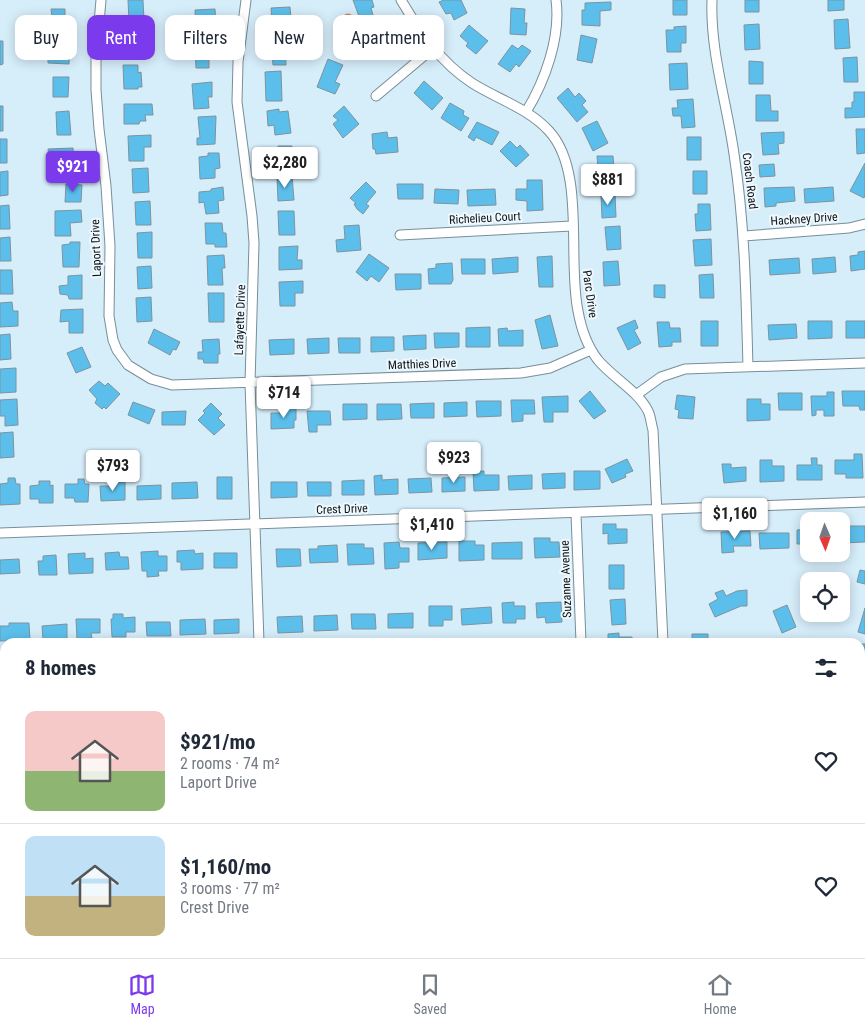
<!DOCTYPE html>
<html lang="en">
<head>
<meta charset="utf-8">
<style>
  :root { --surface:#fff; --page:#f2f2f3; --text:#1f2937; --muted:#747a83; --line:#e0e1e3; --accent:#7c3aed }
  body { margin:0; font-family:"Roboto Condensed",sans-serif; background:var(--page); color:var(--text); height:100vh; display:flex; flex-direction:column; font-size:19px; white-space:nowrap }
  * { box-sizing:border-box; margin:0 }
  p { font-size:16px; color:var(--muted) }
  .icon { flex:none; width:28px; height:28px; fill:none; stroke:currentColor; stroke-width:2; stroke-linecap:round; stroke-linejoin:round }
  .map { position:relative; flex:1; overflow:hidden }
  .details { position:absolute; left:0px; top:638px; width:865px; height:321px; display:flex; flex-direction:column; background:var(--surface); border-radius:15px 15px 0 0; box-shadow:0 2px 12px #0003 }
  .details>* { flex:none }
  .banner { position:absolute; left:15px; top:15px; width:500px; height:45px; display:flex; gap:10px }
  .needle { width:32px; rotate:178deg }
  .buttons { position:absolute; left:800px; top:512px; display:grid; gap:10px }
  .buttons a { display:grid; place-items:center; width:50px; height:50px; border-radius:10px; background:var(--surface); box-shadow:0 2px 12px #0003; font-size:25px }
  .price { position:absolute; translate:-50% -42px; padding:0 11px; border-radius:5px; background:#fff; color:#222; font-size:16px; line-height:32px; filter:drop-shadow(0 1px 2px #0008) }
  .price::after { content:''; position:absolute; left:50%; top:30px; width:15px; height:11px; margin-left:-8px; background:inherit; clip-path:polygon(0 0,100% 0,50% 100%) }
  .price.current { background:var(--accent); color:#fff }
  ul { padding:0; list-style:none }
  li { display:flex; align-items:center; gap:15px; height:125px; padding:0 25px }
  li+li { border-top:1px solid var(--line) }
  li span { display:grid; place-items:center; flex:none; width:140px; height:100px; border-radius:10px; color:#555 }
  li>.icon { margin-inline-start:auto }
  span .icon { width:60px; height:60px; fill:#fffc; stroke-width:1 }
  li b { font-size:21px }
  h2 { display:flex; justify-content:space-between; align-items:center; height:60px; padding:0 25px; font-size:21px }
  .pill { padding:0 18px; border-radius:10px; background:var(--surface); box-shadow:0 2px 12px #0003; font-size:18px; line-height:45px }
  .pill.current { background:var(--accent); color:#fff }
  .dock { display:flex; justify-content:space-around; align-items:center; height:70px; border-top:1px solid var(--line); background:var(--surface); font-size:14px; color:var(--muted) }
  .dock a { display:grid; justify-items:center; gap:2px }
  .dock .current { color:var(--accent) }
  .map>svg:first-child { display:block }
  .green { fill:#f3ba9b }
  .water { fill:#d18558 }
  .building { fill:#5cbfeb; stroke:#7d939e }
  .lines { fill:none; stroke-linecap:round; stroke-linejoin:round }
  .minor-casing { stroke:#788e99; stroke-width:11 }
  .minor { stroke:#fff; stroke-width:9 }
  .labels { text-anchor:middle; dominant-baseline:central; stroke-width:4; stroke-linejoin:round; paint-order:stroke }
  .street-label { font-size:12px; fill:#0b1317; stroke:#eff8fd }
</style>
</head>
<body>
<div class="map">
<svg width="865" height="958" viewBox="0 0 865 958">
  <rect width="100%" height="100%" fill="#d6edfa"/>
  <path class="green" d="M0 896H5V954H656V958H0Z"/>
  <path class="water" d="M342.5 19a5.5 5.5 0 1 1 11 0a5.5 5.5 0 1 1-11 0Z
    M0 924 5 929V954H33L35 955 32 958H0Z"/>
  <path class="building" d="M128 0H143L144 21 129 22Z
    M353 0H372L374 7 371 8 373 15 360 19Z
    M444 0H461L467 13 454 20 451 13 446 14 439 2Z
    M673 0H687V15H673Z
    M745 0H759V12H745Z
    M828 0H844V10L828 11Z
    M611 2V10L600 11V26L582 25V10H585V3Z
    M290 7 292 31 277 32V23H272L271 8Z
    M511 8 525 9 524 23H527L526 35 510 34Z
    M51 9H65V17H69V25H65V31L48 32 47 19 52 18Z
    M215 9 216 25H210L211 34 196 35 195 10Z
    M848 19 850 48 835 49 834 20Z
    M384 23 396 45 382 52 370 30Z
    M759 24 760 49 745 50 744 25Z
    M469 25 488 41 476 54 466 46 468 43 460 36Z
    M686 26V43H681V52H667L666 30H674V27Z
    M125 30H140L139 55H125Z
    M581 35 597 39 592 63 577 60Z
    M55 39H70L69 64 48 63V53L55 54Z
    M267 39H285L286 65H273L272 53H268Z
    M0 41H3V64L0 65Z
    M212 44V56L209 57V68H196L195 45Z
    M512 45 518 49 522 45 531 51 519 67 516 64 510 72 498 64Z
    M857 57 858 82H844L843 58Z
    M328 59 343 65 335 82 340 84 335 94 317 87Z
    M749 61 763 62V84H749Z
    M687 63 688 89 670 90 669 64Z
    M123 65H138V73L141 72 142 87H138V89H124Z
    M281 71 282 101H266L265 72Z
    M53 77H69L68 97H53Z
    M424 81 443 98 432 110 414 93Z
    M212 82V97H208L209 108 194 109 192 84Z
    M568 88 575 97 579 93 586 101 582 105 588 112 577 122 557 98Z
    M854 92H865V117L845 118V108H852V102H854Z
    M756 95H770L771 111H778V121H756Z
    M693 99 695 127 682 128 681 116H673L672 108H678L677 100Z
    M450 103 464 111 463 115 469 118 461 131 441 118Z
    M124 104H152L153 115H145L146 121H140L139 124H124Z
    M0 106H3V131H0Z
    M344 106 359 124 343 138 333 124 338 120 333 116Z
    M279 109V112L288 111 291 133 275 135 274 125 268 126 267 111Z
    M69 111 71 135H57L56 112Z
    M216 116 215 144 197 145V138H200L198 117Z
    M597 121 608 143 593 151 582 128Z
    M477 122 499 132 492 145 476 137 474 141 468 137Z
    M856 129H865V153L857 154Z
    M387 132 388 138 397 137 398 152 376 154 375 149H373L372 134Z
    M784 132V143L778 144 779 154 763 155 761 133Z
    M151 135V147H144V161H129L128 136Z
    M687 137H701V160H687Z
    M0 139H7V163H0Z
    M510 141 517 148 520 145 529 155 516 167 500 151Z
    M278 146H292L293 169H275L274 155H279Z
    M73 148 74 167 58 168V157H49L48 149Z
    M208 153H219L220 168 215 169V178L200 179 199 157 208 156Z
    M597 156H613L614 170H623V180L599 181Z
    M865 163V195L864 198 850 191Z
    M774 164 775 176 760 177 759 165Z
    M148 168 149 192 133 193 132 169Z
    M8 171V195L0 196V172Z
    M693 171H707V194H693Z
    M292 176 294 200 278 201 277 177Z
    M527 180H542L543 210 527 211V201L516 200V189H527Z
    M366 182 376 192 366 204 369 206 363 214 357 209 354 204 356 203 350 198Z
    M66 184 82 185 81 202H65Z
    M397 184H423V199H398Z
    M223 187 224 200 218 201 219 213 206 214 204 202 199 203V192L211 191V189Z
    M794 187 795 201 776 203V206L765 207 764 188Z
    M833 187 834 201 805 203 804 189Z
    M435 189 459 190 458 204 434 203Z
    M495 189 496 205 468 206 467 190Z
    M601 194H615L616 217 602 218Z
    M150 201 151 225H136L135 202Z
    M698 204H710L711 230 696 231 695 214H698Z
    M9 205 10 229H0V206Z
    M81 210 82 222 70 223 71 236H55V211Z
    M278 211H294L295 235H279Z
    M205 223H222L223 233H226L227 247H215V244H206Z
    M359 225 361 250 337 252 336 240 345 239 344 226Z
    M620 226 621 249 607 250 605 227Z
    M152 232V258H138L137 233Z
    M10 237 11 261H0V238Z
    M711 239 712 265 695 266 693 240Z
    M70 242H80L79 267H63L62 245 70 244Z
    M298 246 297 260H302V269L279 270V247Z
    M865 251V269L851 271 850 256 858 255V252Z
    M369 254 389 268 379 282 371 276 367 281 356 272Z
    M224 255 225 268H222L223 285H208L207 256Z
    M552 256 553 287H539L537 257Z
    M518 257V272L493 274 492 259Z
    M835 257 836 272 813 274 812 259Z
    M799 258 800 273 770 275 769 260Z
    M461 259H485V274H462Z
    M618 261 620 285 604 286 603 262Z
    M452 263 453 280 451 284H429L428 269 436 268V264Z
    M151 266 152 288 138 289 137 267Z
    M0 270H12L13 294H0Z
    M395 274H421V289L396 290Z
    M713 274 714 298H700L699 275Z
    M82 275V299H69L68 295 60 294 59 286 68 285V276Z
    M303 281V293H295V306H280L279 282Z
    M654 285H665V298L654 297Z
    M208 293H224V322H209Z
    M151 297 152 321 137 322 136 298Z
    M12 302 13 311H18V326L0 327V303Z
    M83 309V333H69V321L60 322 61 310Z
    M550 315 558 346 542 349 535 320Z
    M635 320 638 328 634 330 641 343 628 350 617 328Z
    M701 321H718V346H701Z
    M808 321H832V338L808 339Z
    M846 321H865V338H846Z
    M657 322H669L670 328H680L681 342H672V346L659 347Z
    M796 324 797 338 769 340 768 325Z
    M490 327V347H466V328Z
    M507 328 508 331 523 330V346H499L498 329Z
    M154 329 180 342 176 350 173 349 170 355 148 343Z
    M434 333H459V347L435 348Z
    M10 334 11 359 0 360V335Z
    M426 335V349L404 350 403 336Z
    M371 337H394V351L371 352Z
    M329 338V353L308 354 307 339Z
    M338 338H360V353H339Z
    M219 339 220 354H218V363H204L203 359H198V352H203L202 340Z
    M294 339V354L270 355 269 340Z
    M82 347 91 367 76 373 67 353Z
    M16 368V392L0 393V369Z
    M99 381 105 386 108 383 120 394 106 409 104 407 102 409 95 403 97 399 89 390Z
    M590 391 606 411 594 419 579 401Z
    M842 391H865V410H860L859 406H843Z
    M827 392H834V416H824V410H816V415L812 416 811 396H827Z
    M778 393H802V410H779Z
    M677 395 695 397 693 419 678 418 679 410 675 409Z
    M568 396V412H553V422H544L542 397Z
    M17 399 18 425 5 426V416H0V400Z
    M747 399H761V404H770V420L747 421Z
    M511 400H534L535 414H523V421L512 422Z
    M476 401H501V416L477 417Z
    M133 402 155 410 149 424 128 415Z
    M467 402V416L444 417V403Z
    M211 403 222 414 218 418 225 425 214 435 198 420 205 413 203 411Z
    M434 403V418H411L410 404Z
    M343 404H367V419L343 420Z
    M377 404H401L402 419 377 420Z
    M296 407V420H294V428L271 429V413H280V408Z
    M186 411 185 425H162V412Z
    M307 411H330L331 425H317V432H309Z
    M13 432 14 457 0 458V433Z
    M854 454H862L863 478H846V474H835V460H854Z
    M811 458H817V465H822V480H797V465H812Z
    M627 459 633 471 625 474 626 477 612 483 605 469Z
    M760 460H772V466H784V481L760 482Z
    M722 464H731V468L746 467V481L724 483Z
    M473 471H484V475H499V490L474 491Z
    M574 471H600V489L574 490Z
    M565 473V488L543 489 542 474Z
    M382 475V480L398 479V494L375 495 374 476Z
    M532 475V489L509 490 508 476Z
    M217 477H232V499H217Z
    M465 477V491L442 492V478Z
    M8 478H15L16 484H20V504L0 505V484L8 483Z
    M431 478 432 492 409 493 408 479Z
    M78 479H84L85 484H89L88 502H75L74 498H65V484H78Z
    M364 480V495H342V481Z
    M39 481H50V486L53 485V503H39V499H30V486L39 485Z
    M111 482H125V500L101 501 100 486H111Z
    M197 482 198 498 172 499V483Z
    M271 482H297V497L271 498Z
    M307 482H331V496H308Z
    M161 485V499L137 500V486Z
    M603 524H616V529H627V543L608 544V533L603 534Z
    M841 526H865V542L841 543Z
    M809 529V544H797V530Z
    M750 531 751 546H733L734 552 722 553 721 532Z
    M759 533H789V548L760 549Z
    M534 538H550V542H559L560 557 535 558Z
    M459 541H475V545H484V560L459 561Z
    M399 542 400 548H409V562H399V568L385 569 384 543Z
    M447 542V558L418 560V543Z
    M522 542V559H492V543Z
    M347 544H364V548H373L374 564 348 565Z
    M337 545 338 562 310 563 309 549H318V546Z
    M276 549H300L301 566 277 567Z
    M194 550 195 554 203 553V569L181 570V562H177V551Z
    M158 551V556H167V571H158L159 576 147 577V571H142L141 552Z
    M119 552 120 557H128L129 569 106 570 105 553Z
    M85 553V559L93 558V573L69 574 68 554Z
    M214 553H237V568H214Z
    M56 555 57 575H39L38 561H43V556Z
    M19 559 20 573 0 574V560Z
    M609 565H624V589H609Z
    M860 570 865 571V584L857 582Z
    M723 590 726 596 737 591 747 590V606H741L715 617 709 604 718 599 715 593Z
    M625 599 626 624 612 625 610 600Z
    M514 602V606H525V619H516V623H503L502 603Z
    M561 602 562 622 546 623 545 617 537 618 536 603Z
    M787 605 796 627 782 633 773 611Z
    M429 606H452V620H443V626H429Z
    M491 607 492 623 462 625 461 609Z
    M865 608V634L858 632Z
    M413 613V628H388V614Z
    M113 614H123V618L135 617V632H126V637H112L111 619H113Z
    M351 614H375L376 629H352Z
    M337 615 338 630 314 631V616Z
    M302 616 303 632 278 633 277 617Z
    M76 619H100V633H91L92 638 77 639Z
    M205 619 206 634 180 635V620Z
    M239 619V633L214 634V620Z
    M146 622H170L171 636H147Z
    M9 623H29L30 640 0 641V626H9Z
    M67 624V639L43 640 42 626Z
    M619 633V637H632L633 642H608V634Z
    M692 634H708V642H692Z
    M785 639 798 642H784Z
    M860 644H865V669L860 668Z
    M5 690V710H3L2 691Z
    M860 901 865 903 862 913 865 914 860 924Z"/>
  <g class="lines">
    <g class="minor-casing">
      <path id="minor" d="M101 0 96 57V90L99 129 106 186 110 246 109 316 113 340 117 350 128 365 151 379 172 385 521 373 550 368 591 350
        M246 0 238 62 237 102 252 216 254 243 250 383 259 642
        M401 0C420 32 440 62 472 83 497 99 528 108 549 131 586 171 567 259 578 311 581 328 587 346 598 360 613 378 638 391 648 411 651 417 651 424 653 430L663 642
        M712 0C710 52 727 103 734 154 745 225 746 296 748 367
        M376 96 432 49
        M526 112C545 81 561 37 556 0
        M400 235 572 226
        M744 236 849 228 865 224
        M636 395 661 377 685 369 865 363
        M576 514 581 642
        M0 533 865 502
        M0 665H5
        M0 792 5 793
        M860 819 865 818
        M860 949 865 948
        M673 954V958
        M724 958 788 954"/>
    </g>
    <use href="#minor" class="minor"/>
  </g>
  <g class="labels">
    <g class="street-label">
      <text transform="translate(750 181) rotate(83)">Coach Road</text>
      <text transform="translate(485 218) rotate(-3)">Richelieu Court</text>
      <text transform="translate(804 219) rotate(-4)">Hackney Drive</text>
      <text transform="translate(96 248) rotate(-92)">Laport Drive</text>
      <text transform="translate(590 294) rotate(82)">Parc Drive</text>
      <text transform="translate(240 320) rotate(-88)">Lafayette Drive</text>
      <text transform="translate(422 364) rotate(-2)">Matthies Drive</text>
      <text transform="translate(342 509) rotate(-2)">Crest Drive</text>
      <text transform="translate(566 579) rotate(-92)">Suzanne Avenue</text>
    </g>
  </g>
</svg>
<div class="buttons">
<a><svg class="needle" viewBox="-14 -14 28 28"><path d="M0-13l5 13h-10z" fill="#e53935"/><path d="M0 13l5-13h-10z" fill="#747a83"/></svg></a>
<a><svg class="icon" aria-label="locate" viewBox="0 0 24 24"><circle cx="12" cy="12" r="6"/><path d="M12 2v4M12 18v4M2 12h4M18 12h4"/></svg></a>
</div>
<b class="price" style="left:285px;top:189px">$2,280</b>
<b class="price current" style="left:73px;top:193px">$921</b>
<b class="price" style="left:608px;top:206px">$881</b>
<b class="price" style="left:284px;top:419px">$714</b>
<b class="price" style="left:454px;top:484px">$923</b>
<b class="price" style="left:113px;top:492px">$793</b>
<b class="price" style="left:735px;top:540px">$1,160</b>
<b class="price" style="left:432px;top:551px">$1,410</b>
<div class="banner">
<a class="pill">Buy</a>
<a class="pill current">Rent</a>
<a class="pill">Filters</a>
<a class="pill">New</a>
<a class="pill">Apartment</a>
</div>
<section class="details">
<h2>8 homes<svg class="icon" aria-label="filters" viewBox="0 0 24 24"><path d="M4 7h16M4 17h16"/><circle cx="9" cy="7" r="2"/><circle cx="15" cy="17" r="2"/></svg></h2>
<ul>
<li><span style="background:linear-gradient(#f6c9c9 60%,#8fb573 0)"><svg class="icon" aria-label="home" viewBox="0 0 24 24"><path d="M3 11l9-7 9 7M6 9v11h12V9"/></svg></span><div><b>$921/mo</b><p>2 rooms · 74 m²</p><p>Laport Drive</p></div><svg class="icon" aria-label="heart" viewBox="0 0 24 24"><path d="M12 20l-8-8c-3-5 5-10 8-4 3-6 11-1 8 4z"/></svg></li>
<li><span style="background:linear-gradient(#bfe0f5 60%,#c2b280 0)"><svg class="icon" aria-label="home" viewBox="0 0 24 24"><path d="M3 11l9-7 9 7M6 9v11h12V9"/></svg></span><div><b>$1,160/mo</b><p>3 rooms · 77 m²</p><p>Crest Drive</p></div><svg class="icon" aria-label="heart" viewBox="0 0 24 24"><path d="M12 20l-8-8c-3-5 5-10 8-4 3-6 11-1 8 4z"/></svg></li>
</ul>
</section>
</div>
<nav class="dock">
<a class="current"><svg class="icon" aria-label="map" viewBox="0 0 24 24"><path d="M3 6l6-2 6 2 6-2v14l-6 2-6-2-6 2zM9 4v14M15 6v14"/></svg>Map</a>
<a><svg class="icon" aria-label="saved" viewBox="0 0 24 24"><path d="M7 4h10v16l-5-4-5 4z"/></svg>Saved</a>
<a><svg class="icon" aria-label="home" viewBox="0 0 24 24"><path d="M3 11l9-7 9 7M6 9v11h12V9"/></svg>Home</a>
</nav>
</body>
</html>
